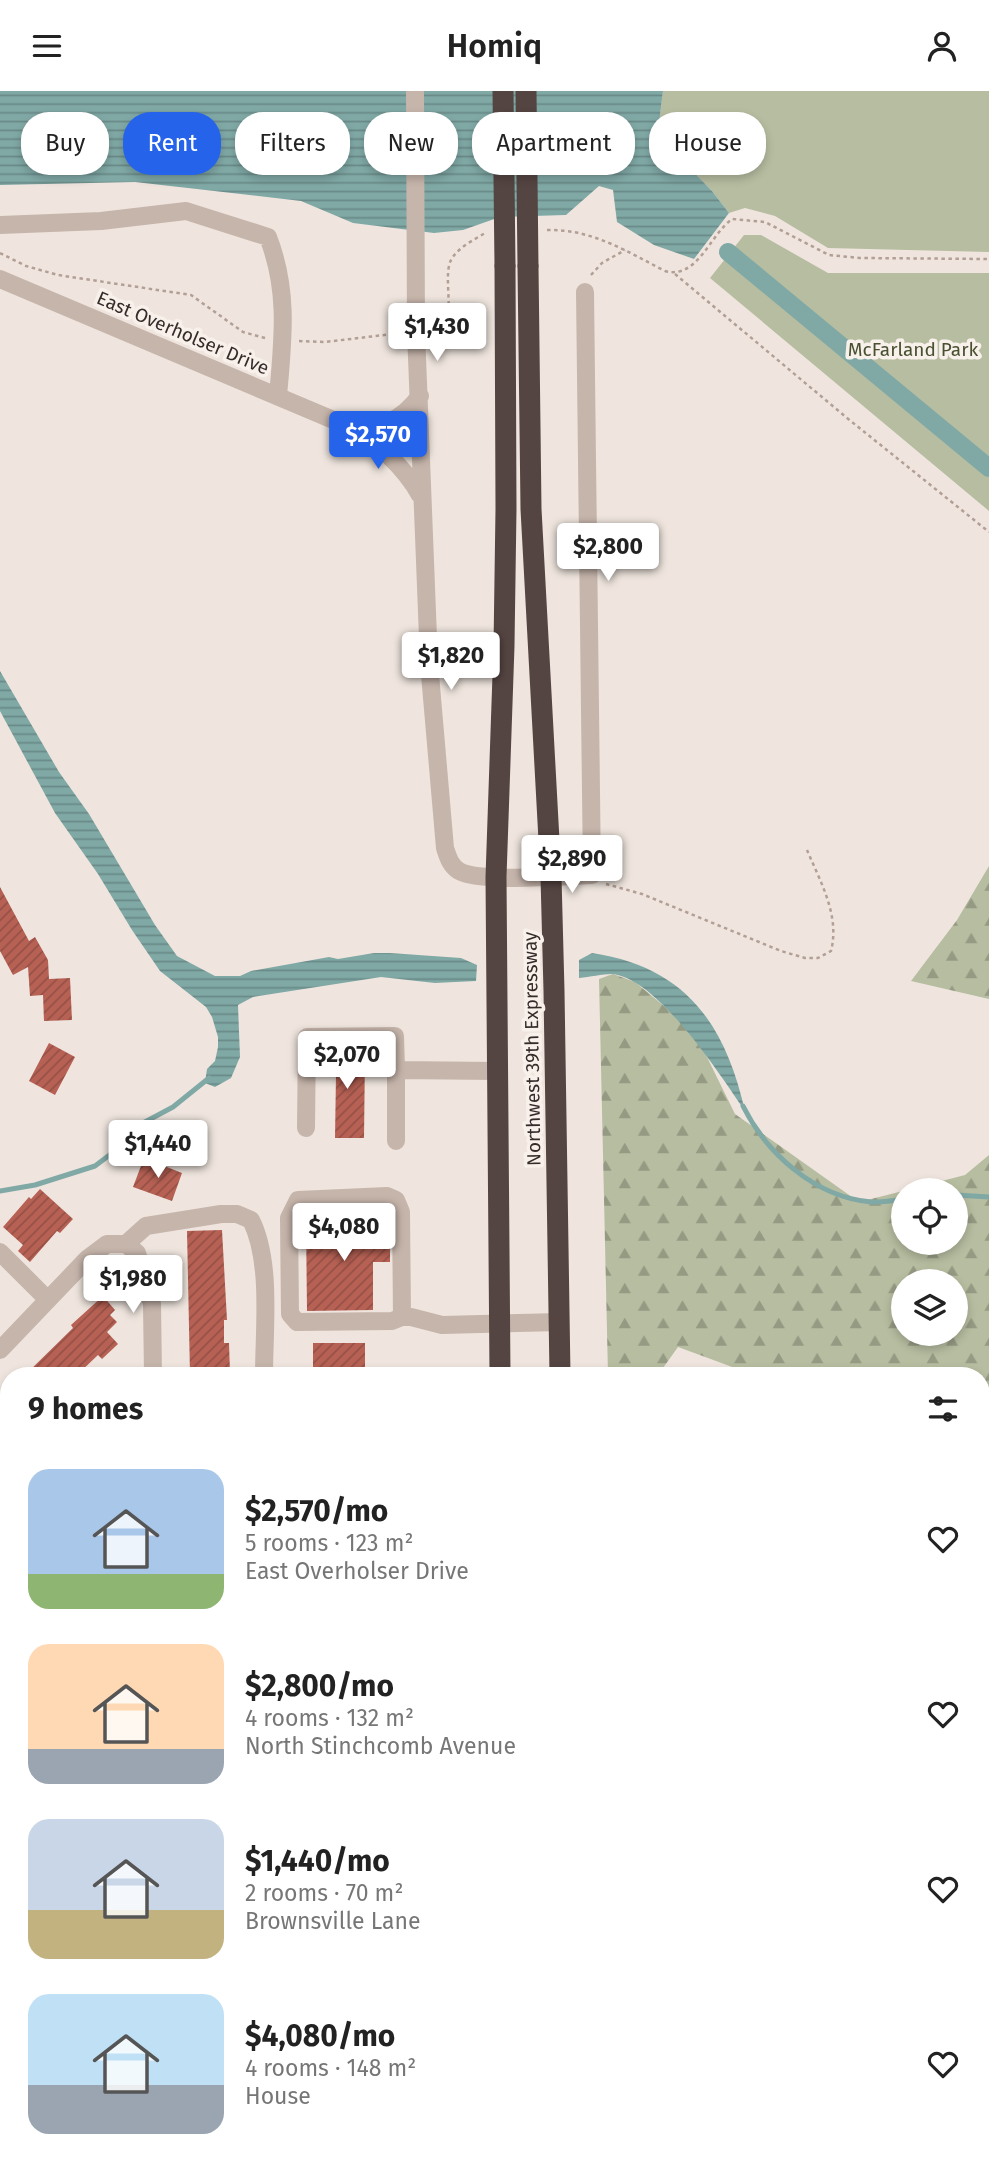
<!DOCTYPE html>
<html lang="en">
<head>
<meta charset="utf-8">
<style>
  :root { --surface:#fff; --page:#f2f2f2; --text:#222; --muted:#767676; --accent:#2563eb }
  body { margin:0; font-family:"Fira Sans",sans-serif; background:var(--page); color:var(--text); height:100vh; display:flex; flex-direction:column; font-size:26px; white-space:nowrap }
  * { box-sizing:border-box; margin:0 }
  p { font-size:23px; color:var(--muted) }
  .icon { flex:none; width:38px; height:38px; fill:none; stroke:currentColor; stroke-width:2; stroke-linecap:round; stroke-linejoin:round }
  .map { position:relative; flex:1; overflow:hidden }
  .drawer { position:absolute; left:0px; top:1276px; width:990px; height:800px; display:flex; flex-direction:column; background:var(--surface); border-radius:28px 28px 0 0; box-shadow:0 4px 10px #0003 }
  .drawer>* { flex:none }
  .guide { position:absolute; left:21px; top:21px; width:948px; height:63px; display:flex; gap:14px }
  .buttons { position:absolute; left:891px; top:1087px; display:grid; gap:14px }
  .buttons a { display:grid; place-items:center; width:77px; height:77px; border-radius:50%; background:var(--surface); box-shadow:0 4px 10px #0003; font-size:35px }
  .price { position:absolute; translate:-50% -60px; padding:0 16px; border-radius:7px; background:#fff; color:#222; font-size:23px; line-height:46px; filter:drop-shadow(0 2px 4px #0008) }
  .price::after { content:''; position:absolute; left:50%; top:42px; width:21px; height:16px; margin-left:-10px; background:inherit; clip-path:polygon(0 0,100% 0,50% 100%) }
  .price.on { background:var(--accent); color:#fff }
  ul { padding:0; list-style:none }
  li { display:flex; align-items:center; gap:21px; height:175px; padding:0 28px }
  li span { display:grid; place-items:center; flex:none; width:196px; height:140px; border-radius:21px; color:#555 }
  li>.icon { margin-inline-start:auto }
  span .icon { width:84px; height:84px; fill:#fffc; stroke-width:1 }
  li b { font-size:30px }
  h2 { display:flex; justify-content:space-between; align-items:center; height:84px; padding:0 28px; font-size:30px }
  .chip { padding:0 24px; border-radius:28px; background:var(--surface); box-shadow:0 4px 10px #0003; font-size:24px; line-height:63px }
  .chip.on { background:var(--accent); color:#fff }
  header { display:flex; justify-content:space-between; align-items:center; height:91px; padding:0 28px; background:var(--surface); font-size:32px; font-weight:600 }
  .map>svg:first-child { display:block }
  .forest { fill:url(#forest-firs); fill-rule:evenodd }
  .park { fill:#b6bda0 }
  .water { fill:url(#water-rules) }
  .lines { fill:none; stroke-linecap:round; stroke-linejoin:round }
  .stream { stroke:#80a9a6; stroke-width:5 }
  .canal { stroke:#80a9a6; stroke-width:18 }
  .building { fill:url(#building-hatch) }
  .path { stroke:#b29f96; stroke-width:2.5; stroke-dasharray:3.5 3.5; stroke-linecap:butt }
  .minor { stroke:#c6b5ab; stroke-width:18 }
  .highway { stroke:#554542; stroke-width:21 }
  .highway-bridge { stroke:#554542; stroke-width:21 }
  .labels { text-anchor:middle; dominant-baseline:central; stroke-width:7; stroke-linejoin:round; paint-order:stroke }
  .street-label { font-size:19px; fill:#352c2a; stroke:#f8f0ea }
  .park-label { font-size:19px; fill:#485030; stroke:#f8f0ea }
</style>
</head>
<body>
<header><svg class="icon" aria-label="menu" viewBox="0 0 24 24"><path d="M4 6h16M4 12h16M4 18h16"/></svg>Homiq<svg class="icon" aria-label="person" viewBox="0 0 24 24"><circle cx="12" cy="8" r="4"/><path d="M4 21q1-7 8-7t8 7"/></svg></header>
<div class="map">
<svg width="989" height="2075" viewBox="0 0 989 2075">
  <defs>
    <pattern id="forest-firs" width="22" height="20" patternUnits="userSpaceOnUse" patternTransform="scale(1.75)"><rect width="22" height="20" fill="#b6bda0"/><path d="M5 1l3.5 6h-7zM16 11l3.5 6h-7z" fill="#959a83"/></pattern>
    <pattern id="water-rules" width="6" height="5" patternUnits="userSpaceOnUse" patternTransform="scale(1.75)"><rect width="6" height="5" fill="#80a9a6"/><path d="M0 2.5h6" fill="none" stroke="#6a8a87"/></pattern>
    <pattern id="building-hatch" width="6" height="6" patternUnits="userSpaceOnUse" patternTransform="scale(1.75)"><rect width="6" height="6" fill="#b76154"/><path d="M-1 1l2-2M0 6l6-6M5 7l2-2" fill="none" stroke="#965046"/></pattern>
  </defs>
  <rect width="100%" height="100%" fill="#efe5de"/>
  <path class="forest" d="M989 775V908L911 890 957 829Z
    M613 883 635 891 676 925 705 962 735 1023 859 1111 903 1100V1152H956V1099H907L965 1084 989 1064V1538L982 1535V1284H754L678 1256 658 1284H608L599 888ZM903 1190H956V1242H903Z
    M982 1620 989 1621V1938H982Z"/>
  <path class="park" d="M663 0H989V161L828 157 775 125 745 117 729 122 712 100 683 70 655 67Z
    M744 144H761L828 182H989V420L710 187Z"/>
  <path class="water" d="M0 0H663L655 66 683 70 712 100 729 122 694 168 654 154 617 131 613 99 599 95 566 124 500 126 463 139 434 142 353 132 301 110 135 91 0 94Z
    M0 580 59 681 89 723 155 834 177 865 215 885H240L251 880 329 866 338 868 374 862H390L461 867 477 874 476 890 435 892 381 886 253 906 238 914 240 966 231 987 215 996 205 992 207 978 215 970 218 956V946L212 926 206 916 160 880 132 839 98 783 55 722 0 620Z
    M592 862C686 876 725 933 745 1020 720 984 658 887 612 883 602 883 590 886 579 887V869Z"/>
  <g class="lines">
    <path class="stream" d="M743 1015C767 1063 815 1106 871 1111 881 1112 893 1109 903 1109
      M0 1100 35 1094 95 1075 132 1047 143 1032 173 1016 209 987
      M956 1104 989 1106"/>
    <path class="canal" d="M728 161 989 377"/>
  </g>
  <path class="building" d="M0 796 29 850 35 846 48 869 49 888 70 887 72 929 44 930 43 904 30 905 28 876 13 884 0 860Z
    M49 952 75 966 55 1004 29 990Z
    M318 962 365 963 364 1047H335L336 985H318Z
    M144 1067 182 1082 172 1110 133 1096Z
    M40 1098 73 1128 60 1142 57 1140 30 1171 18 1160 23 1154 3 1136 29 1106 31 1108Z
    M306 1130H390V1171H373V1219L307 1220Z
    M222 1139 227 1229H224V1252H229L230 1281H225V1284H190L187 1140Z
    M103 1205 115 1219 110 1224 117 1231 107 1241 118 1253 102 1268 98 1264 77 1284H25L73 1237 71 1234Z
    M313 1252H365V1284H313Z"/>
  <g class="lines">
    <path class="path" d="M547 139C592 138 626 160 665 180 697 189 710 144 732 128L765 131 829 164 860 167 989 168
      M0 162 26 175 58 184 191 204 243 241 265 247
      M675 183 847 327 989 441
      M591 184 602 172 625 159
      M432 240C461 238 441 189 451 169 458 156 474 149 485 142
      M299 250 325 251 401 242
      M606 793 642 803 781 860 805 867H818L831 860C840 825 821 792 807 759"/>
    <path class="minor" d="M415 0 416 241 429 572 445 757C448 766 450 774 459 780 480 792 565 785 592 784L585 201
      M0 134 101 130 186 120 268 146C289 200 283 248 278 305
      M0 188 350 336C379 354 403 374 420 404
      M350 336C383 336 399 332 420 305
      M396 979V1050
      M306 1037 307 946 395 945 396 979 497 980
      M126 1153 146 1135 221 1123H237L251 1129C272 1171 264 1238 264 1284
      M126 1153 137 1162 152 1213 153 1284
      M0 1161 47 1208
      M402 1226 392 1230 297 1231 290 1223 289 1127 298 1109 387 1105 396 1109 401 1121 402 1226H411L442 1234 560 1231
      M0 1259 87 1168 107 1153H126
      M0 1424 9 1415
      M0 1760H9
      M0 1868H9
      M127 2067V2075
      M165 2067V2075
      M245 2067V2075
      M437 2067V2075
      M621 2067V2075
      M714 2067V2075
      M339 2075V2067"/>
    <path class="highway" d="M528 175 531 418 551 786 554 900 560 1284
      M500 1284 496 786 504 555 506 418 505 175
      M507 2067V2075
      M570 2067 571 2075"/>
    <path class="highway-bridge" d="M503 0 505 175
      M526 0 528 175"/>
  </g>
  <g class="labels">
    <g class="street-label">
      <text transform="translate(183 242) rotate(23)">East Overholser Drive</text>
      <text transform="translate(532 958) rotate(-91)">Northwest 39th Expressway</text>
    </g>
    <g class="park-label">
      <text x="913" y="258">McFarland Park</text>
    </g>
  </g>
</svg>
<div class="buttons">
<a><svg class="icon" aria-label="locate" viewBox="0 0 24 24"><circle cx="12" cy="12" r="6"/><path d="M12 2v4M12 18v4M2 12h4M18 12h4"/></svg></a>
<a><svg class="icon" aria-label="layers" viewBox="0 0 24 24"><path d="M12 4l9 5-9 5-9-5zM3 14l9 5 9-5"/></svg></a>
</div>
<b class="price" style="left:437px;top:272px">$1,430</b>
<b class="price on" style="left:378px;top:380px">$2,570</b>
<b class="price" style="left:608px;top:492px">$2,800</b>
<b class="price" style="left:451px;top:601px">$1,820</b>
<b class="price" style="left:572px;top:804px">$2,890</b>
<b class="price" style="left:347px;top:1000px">$2,070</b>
<b class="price" style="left:158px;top:1089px">$1,440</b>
<b class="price" style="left:344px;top:1172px">$4,080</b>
<b class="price" style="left:133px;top:1224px">$1,980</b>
<div class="guide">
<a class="chip">Buy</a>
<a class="chip on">Rent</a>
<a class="chip">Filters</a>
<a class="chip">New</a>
<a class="chip">Apartment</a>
<a class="chip">House</a>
</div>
<section class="drawer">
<h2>9 homes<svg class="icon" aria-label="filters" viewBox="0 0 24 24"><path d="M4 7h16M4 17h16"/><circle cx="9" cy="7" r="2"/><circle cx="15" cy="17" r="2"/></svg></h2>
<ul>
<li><span style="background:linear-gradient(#a9c7e8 75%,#8fb573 0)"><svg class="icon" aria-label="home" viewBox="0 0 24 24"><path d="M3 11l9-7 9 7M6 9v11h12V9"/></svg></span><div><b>$2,570/mo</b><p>5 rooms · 123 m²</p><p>East Overholser Drive</p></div><svg class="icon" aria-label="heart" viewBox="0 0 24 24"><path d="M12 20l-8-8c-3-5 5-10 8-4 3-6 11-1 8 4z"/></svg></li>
<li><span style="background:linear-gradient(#ffd9b3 75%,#9aa5b1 0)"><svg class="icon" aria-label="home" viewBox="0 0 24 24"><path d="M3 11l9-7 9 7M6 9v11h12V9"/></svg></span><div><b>$2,800/mo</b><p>4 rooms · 132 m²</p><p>North Stinchcomb Avenue</p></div><svg class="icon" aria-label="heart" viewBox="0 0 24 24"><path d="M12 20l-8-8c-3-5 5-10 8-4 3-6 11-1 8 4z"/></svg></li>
<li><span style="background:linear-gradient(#c9d6e8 65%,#c2b280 0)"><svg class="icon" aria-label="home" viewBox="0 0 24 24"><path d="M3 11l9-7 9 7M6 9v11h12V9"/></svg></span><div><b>$1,440/mo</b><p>2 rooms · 70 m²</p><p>Brownsville Lane</p></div><svg class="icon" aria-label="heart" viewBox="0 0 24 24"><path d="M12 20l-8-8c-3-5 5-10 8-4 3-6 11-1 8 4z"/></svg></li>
<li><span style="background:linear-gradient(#bfe0f5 65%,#9aa5b1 0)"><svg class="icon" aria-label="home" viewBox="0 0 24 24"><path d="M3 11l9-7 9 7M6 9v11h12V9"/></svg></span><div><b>$4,080/mo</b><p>4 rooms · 148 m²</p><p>House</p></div><svg class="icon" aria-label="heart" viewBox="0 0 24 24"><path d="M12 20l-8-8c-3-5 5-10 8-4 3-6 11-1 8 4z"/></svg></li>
</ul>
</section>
</div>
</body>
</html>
